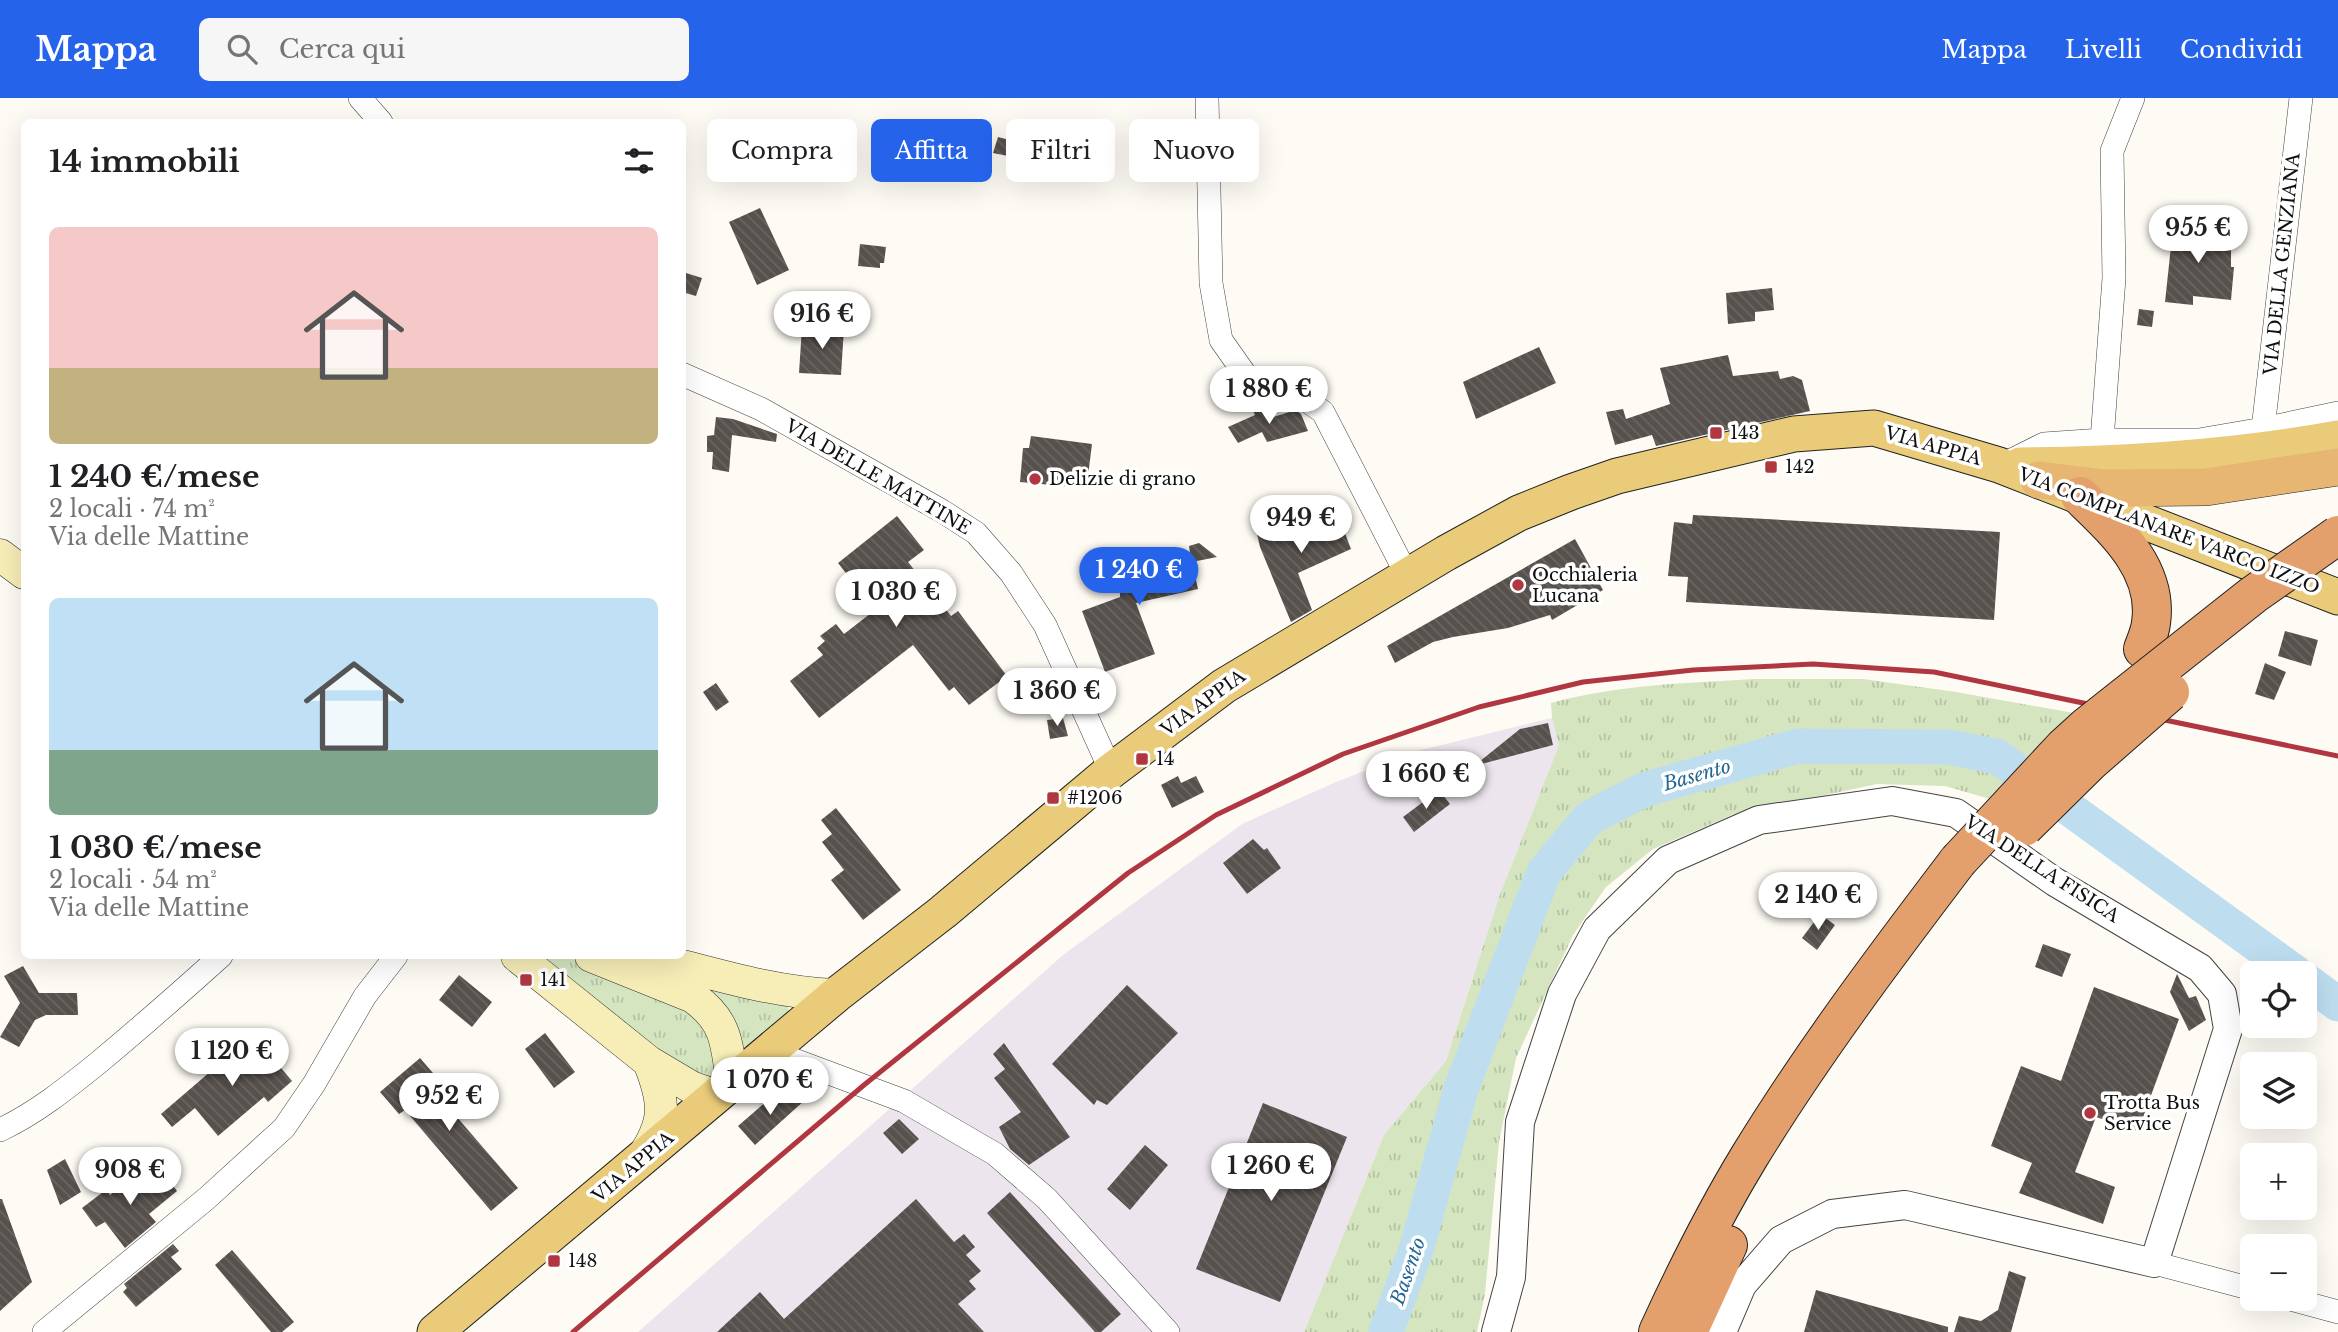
<!DOCTYPE html>
<html lang="it">
<head>
<meta charset="utf-8">
<style>
  :root { --surface:#fff; --page:#f6f6f6; --text:#202124; --muted:#757577; --accent:#2563eb }
  body { margin:0; font-family:"Libre Baskerville",serif; background:var(--page); color:var(--text); height:100vh; display:flex; flex-direction:column; font-size:26px; white-space:nowrap }
  * { box-sizing:border-box; margin:0 }
  p { font-size:23px; color:var(--muted) }
  .icon { flex:none; width:38px; height:38px; fill:none; stroke:currentColor; stroke-width:2; stroke-linecap:round; stroke-linejoin:round }
  .map { position:relative; flex:1; overflow:hidden }
  .details { position:absolute; left:21px; top:21px; width:665px; height:840px; display:flex; flex-direction:column; background:var(--surface); border-radius:10px; box-shadow:0 7px 28px #0002 }
  .details>* { flex:none }
  .banner { position:absolute; left:707px; top:21px; width:665px; height:63px; display:flex; gap:14px }
  .fabs { position:absolute; left:2240px; top:863px; display:grid; gap:14px }
  .fabs a { display:grid; place-items:center; width:77px; height:77px; border-radius:10px; background:var(--surface); box-shadow:0 7px 28px #0002; font-size:35px }
  .price { position:absolute; translate:-50% -60px; padding:0 16px; border-radius:24px; background:#fff; color:#222; font-size:23px; line-height:46px; filter:drop-shadow(0 2px 4px #0008) }
  .price::after { content:''; position:absolute; left:50%; top:42px; width:21px; height:16px; margin-left:-10px; background:inherit; clip-path:polygon(0 0,100% 0,50% 100%) }
  .price.selected { background:var(--accent); color:#fff }
  ul { padding:0; list-style:none }
  li { display:grid; align-content:center; gap:14px; height:371px; padding:0 28px }
  li span { display:grid; place-items:center; height:217px; border-radius:10px; color:#555 }
  li>.icon { margin-inline-start:auto }
  span .icon { width:126px; height:126px; fill:#fffc; stroke-width:1 }
  li b { font-size:30px }
  h2 { display:flex; justify-content:space-between; align-items:center; height:84px; padding:0 28px; font-size:30px }
  .pill { padding:0 24px; border-radius:10px; background:var(--surface); box-shadow:0 7px 28px #0002; font-size:24px; line-height:63px }
  .pill.selected { background:var(--accent); color:#fff }
  header { display:flex; align-items:center; gap:42px; box-sizing:border-box; height:98px; padding:0 35px; background:var(--accent); color:#fff }
  header strong { font-size:33px }
  nav { display:flex; gap:38px; margin-inline-start:auto; font-size:24px }
  .search { width:490px; height:63px; background:var(--page); display:flex; align-items:center; gap:18px; box-sizing:border-box; padding:0 24px; border-radius:10px; color:var(--muted); font-size:26px }
  .map>svg:first-child { display:block }
  .industrial { fill:#ece5ed }
  .grass { fill:url(#grass-tufts) }
  .lines { fill:none; stroke-linecap:round; stroke-linejoin:round }
  .river { stroke:#bedef0; stroke-width:35 }
  .building { fill:url(#building-back-hatch) }
  .minor-casing { stroke:#434343; stroke-width:24 }
  .tertiary-casing { stroke:#434343; stroke-width:30 }
  .secondary-casing { stroke:#323232; stroke-width:33 }
  .primary-casing { stroke:#212121; stroke-width:37 }
  .trunk-casing { stroke:#212121; stroke-width:38 }
  .motorway-casing { stroke:#212121; stroke-width:40 }
  .minor { stroke:#fff; stroke-width:23 }
  .tertiary { stroke:#fff; stroke-width:28 }
  .secondary { stroke:#f6edb7; stroke-width:32 }
  .primary { stroke:#e9cb79; stroke-width:35 }
  .trunk { stroke:#e6b672; stroke-width:37 }
  .motorway { stroke:#e4a06c; stroke-width:38 }
  .rail { stroke:#b03740; stroke-width:5 }
  .motorway-bridge-casing { stroke:#212121; stroke-width:40; stroke-linecap:butt }
  .motorway-bridge { stroke:#e4a06c; stroke-width:38 }
  .poi-dot { fill:#b03740; stroke:#fff; stroke-width:2.5 }
  .labels { text-anchor:middle; dominant-baseline:central; stroke-width:7; stroke-linejoin:round; paint-order:stroke }
  .street-label { font-size:18px; fill:#101010; stroke:#fff }
  .poi-label { font-size:18px; fill:#101010; stroke:#fff; text-anchor:start }
  .water-label { font-size:19px; font-style:italic; fill:#266794; stroke:#fff }
</style>
</head>
<body>
<header>
<strong>Mappa</strong>
<div class="search"><svg class="icon" aria-label="search" viewBox="0 0 24 24"><circle cx="10" cy="10" r="6"/><path d="M15 15l6 6"/></svg>Cerca qui</div>
<nav><a>Mappa</a><a>Livelli</a><a>Condividi</a></nav>
</header>
<div class="map">
<svg width="2338" height="1234" viewBox="0 0 2338 1234">
  <defs>
    <pattern id="grass-tufts" width="24" height="20" patternUnits="userSpaceOnUse" patternTransform="scale(1.75)"><rect width="24" height="20" fill="#d4e5c0"/><path d="M3 7l-1-3M5 7V3M7 7l1-3M15 17l-1-3M17 17v-4M19 17l1-3" fill="none" stroke="#b5c3a4"/></pattern>
    <pattern id="building-back-hatch" width="6" height="6" patternUnits="userSpaceOnUse" patternTransform="scale(1.75)"><rect width="6" height="6" fill="#57514d"/><path d="M-1 5l2 2M0 0l6 6M5-1l2 2" fill="none" stroke="#6a6562"/></pattern>
  </defs>
  <rect width="100%" height="100%" fill="#fefbf4"/>
  <path class="industrial" d="M1552 620 1559 647 1500 796 1446 963 1384 1037 1304 1234H638L1063 857 1242 726 1336 684 1413 654Z"/>
  <path class="grass" d="M1754 581H1863L1956 594 2074 615 1990 701 1945 688 1877 686 1732 717 1653 751 1606 789 1573 837 1516 960 1499 1044 1485 1196 1477 1234H1304L1384 1037 1446 963 1500 796 1559 647 1552 620 1551 605C1616 587 1687 585 1754 581Z
    M533 858H565L668 897 709 923 719 977 710 980 689 975Z
    M627 858 784 904 788 909 789 916 742 961Z"/>
  <g class="lines">
    <path class="river" d="M2305 882 2338 906
      M1386 1234 1416 1152 1461 991 1544 774 1589 720 1643 692 1798 648 1949 649 1998 659 2296 875"/>
  </g>
  <path class="building" d="M715 27 734 32 730 48 711 44Z
    M998 39 1017 44 1013 59 993 55Z
    M760 110 789 172 757 187 729 124Z
    M2181 111 2206 113 2204 150 2231 152V169H2234L2231 202 2193 198V207L2165 204 2171 148H2179Z
    M860 146 886 149 884 165H880V170L858 168Z
    M686 175 702 180 696 198 682 194Z
    M1772 190 1774 212 1755 214V223L1728 226 1726 195Z
    M2139 211 2154 213 2152 229 2137 227Z
    M802 229 844 230 841 277 799 275Z
    M1539 249 1556 285 1476 321 1463 284Z
    M1728 257 1733 278 1778 273 1780 281 1793 278 1802 282 1810 313 1656 348 1652 337 1615 347 1606 314 1623 311 1626 321 1670 306 1660 270Z
    M1247 299 1270 320 1296 312 1301 316 1308 333 1267 344 1262 334 1238 345 1228 329 1255 317Z
    M716 319 733 321 777 336 776 344 732 337 729 374 712 371 713 354H707V338L714 337Z
    M1031 338 1092 346 1088 378 1076 376 1073 389 1020 384 1023 350H1029Z
    M1335 409 1351 451 1298 475 1312 512 1291 524 1260 449 1257 436 1276 428 1278 432Z
    M1693 417 2000 434 1994 522 1686 504 1688 479 1668 478 1674 424 1692 426Z
    M897 418 924 452 908 464 951 518 958 513 1007 578 969 607 954 589 949 593 913 547 819 620 790 583 823 557 817 550 825 543 820 538 836 526 844 536 875 512 838 465Z
    M1575 441 1603 492 1552 522 1550 517 1508 530 1453 539 1433 544 1395 565 1387 548Z
    M1199 445 1217 459 1192 464 1198 491 1136 505 1155 556 1105 574 1082 513 1120 499V468L1123 467 1124 471 1190 455 1189 448Z
    M2285 533 2318 542 2311 568 2278 558Z
    M2265 565 2286 574 2274 602 2255 596Z
    M716 585 729 604 716 613 703 594Z
    M1063 620 1068 638 1050 641 1047 622Z
    M1548 625 1553 647 1474 668 1520 631Z
    M1178 678 1181 685 1196 678 1204 694 1172 710 1161 687Z
    M1439 692 1450 706 1414 734 1403 719Z
    M836 710 901 792 863 822 831 782 844 772 822 744 832 736 821 722Z
    M1253 741 1264 752 1267 750 1281 770 1247 796 1223 765Z
    M1820 816 1835 827 1817 852 1802 840Z
    M2043 846 2071 856 2062 879 2035 869Z
    M23 868 39 895H77L78 917H46L35 922 19 949 0 939 20 905 4 878Z
    M2177 876 2189 900 2196 898 2206 922 2189 933 2170 894Z
    M459 877 492 904 472 929 439 902Z
    M1127 887 1178 935 1107 1007 1097 1002 1094 1007 1052 966Z
    M2094 889 2179 921 2138 1033 2096 1019 2075 1074 2115 1089 2103 1126 2019 1095 2032 1065 1991 1048 2021 968 2061 983Z
    M545 935 575 974 554 990 525 951Z
    M253 937 292 983 268 1004 264 999 218 1038 195 1010 172 1029 161 1016Z
    M1004 945 1070 1039 1029 1067 1010 1051 999 1029 1021 1014 994 980 1005 971 993 956Z
    M420 960 439 982 431 989 518 1090 491 1113 405 1012 399 1016 380 994Z
    M793 990 805 1002 755 1047 738 1028 768 1002 774 1009Z
    M1263 1005 1347 1039 1280 1204 1196 1171Z
    M899 1021 919 1041 902 1056 883 1035Z
    M1145 1047 1168 1067 1130 1112 1107 1091Z
    M65 1061 81 1094 60 1107 47 1072Z
    M154 1071 163 1083 167 1080 177 1093 149 1116 156 1124 125 1150 105 1124 96 1129 82 1110 107 1091 110 1097 124 1085 129 1091Z
    M1010 1094 1121 1216 1101 1234H1095L987 1115Z
    M0 1101H2L32 1184 0 1213Z
    M916 1101 954 1144 964 1136 975 1149 966 1157 981 1173 969 1183 976 1191 958 1206 984 1234H717L760 1194 784 1221Z
    M173 1146 179 1153 171 1159 182 1171 136 1209 123 1194 127 1190 124 1186Z
    M232 1152 294 1224 282 1234H271L215 1167Z
    M2009 1173 2026 1179 2011 1234H1954L1959 1218 1981 1223 1998 1212Z
    M1816 1192 1948 1229V1234H1804Z"/>
  <g class="lines">
    <g class="minor-casing">
      <path id="minor" d="M360 0 381 24
        M1207 0 1211 185 1221 242 1247 279 1299 297 1323 314 1407 477
        M682 276 761 311 942 413 976 435 1011 475 1045 527 1111 673
        M2263 331 2301 0
        M2102 342 2114 180 2112 53 2133 0
        M2012 362 2044 346 2102 342H2199L2263 331 2338 315
        M770 953 904 1003 995 1056 1047 1101 1168 1234
        M0 1032C36 1015 67 990 98 965 140 930 181 894 221 858
        M2154 1165 2252 1191
        M2287 1200 2338 1214
        M44 1234 206 1101 284 1030 314 986 365 898 396 858"/>
    </g>
    <g class="tertiary-casing">
      <path id="tertiary" d="M1496 1234 1511 1179 1520 1024 1562 896 1597 831 1668 762 1759 722 1892 703 1956 715 2055 784 2200 870 2222 896 2228 931 2154 1165 1905 1107 1832 1116 1781 1142 1742 1187 1722 1234"/>
    </g>
    <g class="secondary-casing">
      <path id="secondary" d="M0 457 24 475
        M517 858 649 964 691 989 717 998
        M591 858 693 899C727 923 727 946 732 985
        M644 858C706 873 771 895 836 897
        M642 1060C667 1023 665 1004 649 964"/>
    </g>
    <g class="primary-casing">
      <path id="primary" d="M2020 367C2127 366 2234 359 2338 340
        M435 1234 836 897 943 814 1111 673 1224 588 1446 455 1519 415 1571 394 1617 378 1794 336 1874 330 1999 367 2338 499"/>
    </g>
    <g class="trunk-casing">
      <path id="trunk" d="M2039 382 2105 390 2206 389 2338 369"/>
    </g>
    <g class="motorway-casing">
      <path id="motorway" d="M2080 398C2115 432 2159 471 2151 525 2150 534 2146 543 2143 551
        M1658 1234C1685 1175 1715 1115 1749 1059 1812 956 1885 859 1958 763
        M1688 1234 1728 1147"/>
    </g>
    <use href="#minor" class="minor"/>
    <use href="#tertiary" class="tertiary"/>
    <use href="#secondary" class="secondary"/>
    <use href="#primary" class="primary"/>
    <use href="#trunk" class="trunk"/>
    <use href="#motorway" class="motorway"/>
    <path class="rail" d="M573 1234 864 987 1128 775 1216 717 1343 656 1479 609 1583 584 1693 572 1813 566 1934 574 2338 658"/>
    <g class="motorway-bridge-casing">
      <path id="motorway-bridge" d="M2024 729 2090 664 2170 594
        M1958 763 2064 649 2086 629 2253 497 2338 437"/>
    </g>
    <use href="#motorway-bridge" class="motorway-bridge"/>
  </g>
  <g class="poi-dot">
    <rect x="1709" y="328" width="14" height="14" rx="3.5"/>
    <rect x="1764" y="362" width="14" height="14" rx="3.5"/>
    <circle cx="1035" cy="381" r="7"/>
    <circle cx="1518" cy="487" r="7"/>
    <rect x="1135" y="654" width="14" height="14" rx="3.5"/>
    <rect x="1046" y="693" width="14" height="14" rx="3.5"/>
    <rect x="519" y="875" width="14" height="14" rx="3.5"/>
    <circle cx="2090" cy="1015" r="7"/>
    <rect x="547" y="1156" width="14" height="14" rx="3.5"/>
  </g>
  <g class="labels">
    <g class="street-label">
      <text transform="translate(2282 166) rotate(-84)">VIA DELLA GENZIANA</text>
      <text transform="translate(1933 348) rotate(16)">VIA APPIA</text>
      <text transform="translate(878 379) rotate(30)">VIA DELLE MATTINE</text>
      <text transform="translate(2169 433) rotate(21)">VIA COMPLANARE VARCO IZZO</text>
      <text transform="translate(1203 605) rotate(-36)">VIA APPIA</text>
      <text transform="translate(2042 771) rotate(33)">VIA DELLA FISICA</text>
      <text transform="translate(633 1069) rotate(-40)">VIA APPIA</text>
    </g>
    <g class="poi-label">
      <text x="1730" y="335">143</text>
      <text x="1785" y="369">142</text>
      <text x="1049" y="381">Delizie di grano</text>
      <text x="1532" y="477">Occhialeria<tspan x="1532" dy="21">Lucana</tspan></text>
      <text x="1156" y="661">14</text>
      <text x="1067" y="700">#1206</text>
      <text x="540" y="882">141</text>
      <text x="2104" y="1005">Trotta Bus<tspan x="2104" dy="21">Service</tspan></text>
      <text x="568" y="1163">148</text>
    </g>
    <g class="water-label">
      <text transform="translate(1697 677) rotate(-16)">Basento</text>
      <text transform="translate(1408 1173) rotate(-71)">Basento</text>
    </g>
  </g>
</svg>
<div class="fabs">
<a><svg class="icon" aria-label="locate" viewBox="0 0 24 24"><circle cx="12" cy="12" r="6"/><path d="M12 2v4M12 18v4M2 12h4M18 12h4"/></svg></a>
<a><svg class="icon" aria-label="layers" viewBox="0 0 24 24"><path d="M12 4l9 5-9 5-9-5zM3 14l9 5 9-5"/></svg></a>
<a>+</a>
<a>−</a>
</div>
<b class="price" style="left:2198px;top:167px">955 €</b>
<b class="price" style="left:822px;top:253px">916 €</b>
<b class="price" style="left:1269px;top:328px">1 880 €</b>
<b class="price" style="left:1301px;top:457px">949 €</b>
<b class="price selected" style="left:1139px;top:509px">1 240 €</b>
<b class="price" style="left:896px;top:531px">1 030 €</b>
<b class="price" style="left:1057px;top:630px">1 360 €</b>
<b class="price" style="left:1426px;top:713px">1 660 €</b>
<b class="price" style="left:1818px;top:834px">2 140 €</b>
<b class="price" style="left:232px;top:990px">1 120 €</b>
<b class="price" style="left:770px;top:1019px">1 070 €</b>
<b class="price" style="left:449px;top:1035px">952 €</b>
<b class="price" style="left:1271px;top:1105px">1 260 €</b>
<b class="price" style="left:130px;top:1109px">908 €</b>
<div class="banner">
<a class="pill">Compra</a>
<a class="pill selected">Affitta</a>
<a class="pill">Filtri</a>
<a class="pill">Nuovo</a>
</div>
<section class="details">
<h2>14 immobili<svg class="icon" aria-label="filters" viewBox="0 0 24 24"><path d="M4 7h16M4 17h16"/><circle cx="9" cy="7" r="2"/><circle cx="15" cy="17" r="2"/></svg></h2>
<ul>
<li><span style="background:linear-gradient(#f6c9c9 65%,#c2b280 0)"><svg class="icon" aria-label="home" viewBox="0 0 24 24"><path d="M3 11l9-7 9 7M6 9v11h12V9"/></svg></span><div><b>1 240 €/mese</b><p>2 locali · 74 m²</p><p>Via delle Mattine</p></div></li>
<li><span style="background:linear-gradient(#bfe0f5 70%,#7fa58c 0)"><svg class="icon" aria-label="home" viewBox="0 0 24 24"><path d="M3 11l9-7 9 7M6 9v11h12V9"/></svg></span><div><b>1 030 €/mese</b><p>2 locali · 54 m²</p><p>Via delle Mattine</p></div></li>
</ul>
</section>
</div>
</body>
</html>
